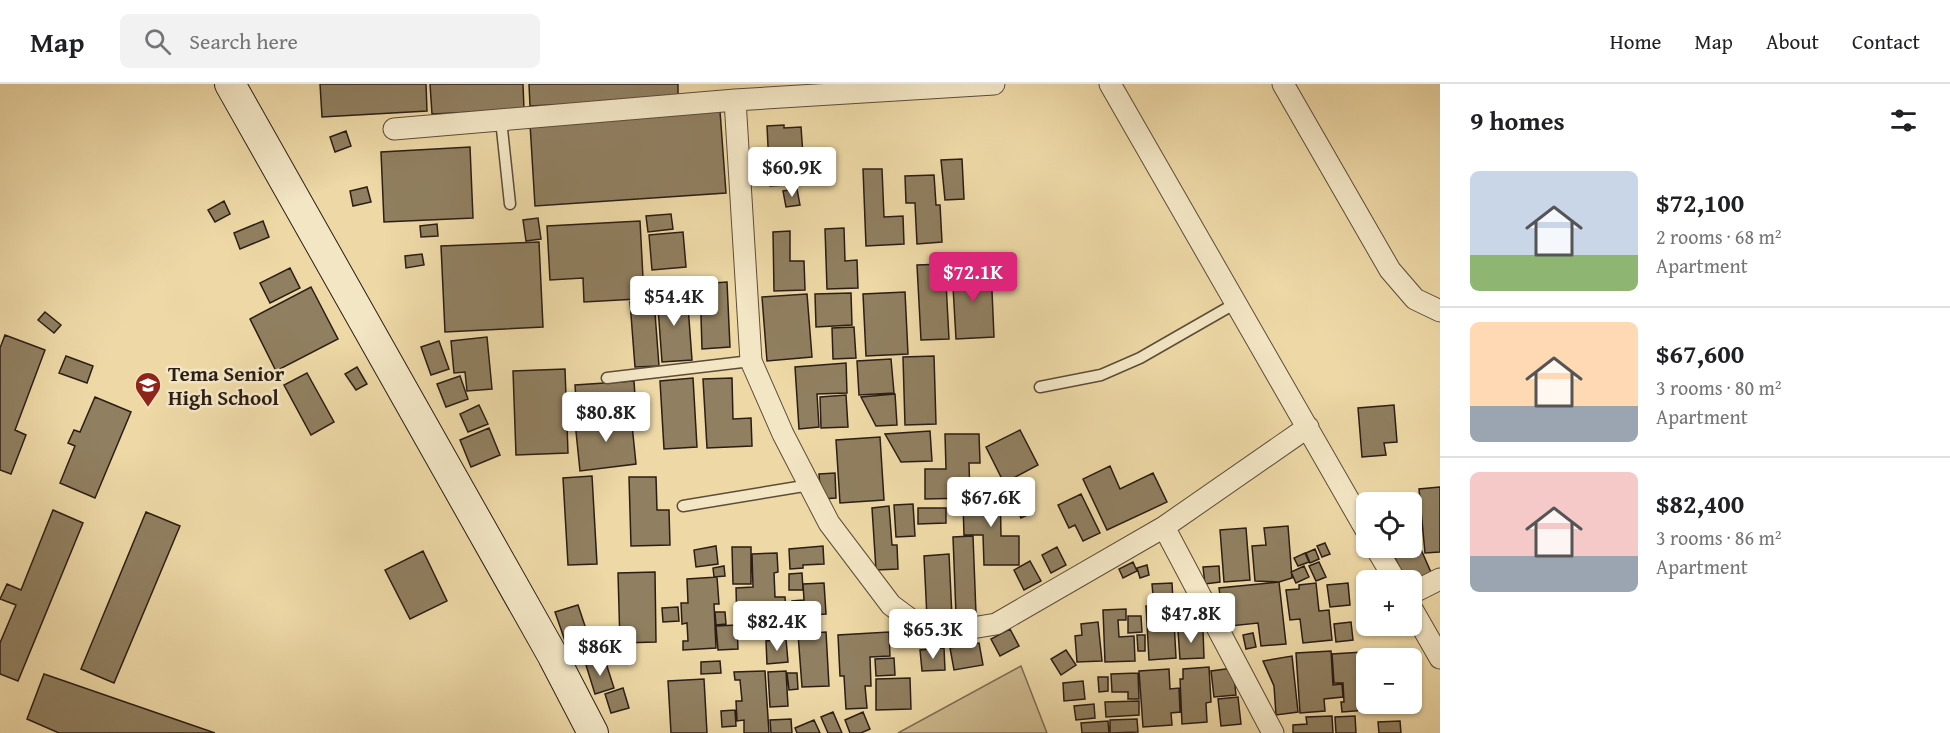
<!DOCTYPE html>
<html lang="en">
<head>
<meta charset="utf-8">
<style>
  :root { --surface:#fff; --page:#f2f2f2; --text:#202124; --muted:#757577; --line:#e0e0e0; --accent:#db2777 }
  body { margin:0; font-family:"Gentium Book Plus",serif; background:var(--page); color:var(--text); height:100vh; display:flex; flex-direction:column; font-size:22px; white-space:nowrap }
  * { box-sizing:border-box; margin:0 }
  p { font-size:20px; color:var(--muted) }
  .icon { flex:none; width:33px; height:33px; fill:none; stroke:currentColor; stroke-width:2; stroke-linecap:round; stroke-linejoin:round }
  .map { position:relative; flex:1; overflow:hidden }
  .panel { display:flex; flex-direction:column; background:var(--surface); width:510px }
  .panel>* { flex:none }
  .tools { position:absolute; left:1356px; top:408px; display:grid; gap:12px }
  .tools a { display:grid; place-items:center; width:66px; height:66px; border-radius:9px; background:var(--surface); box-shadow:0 2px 4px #0004; font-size:30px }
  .price { position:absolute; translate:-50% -51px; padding:0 14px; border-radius:6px; background:#fff; color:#222; font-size:20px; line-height:39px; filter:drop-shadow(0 2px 3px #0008) }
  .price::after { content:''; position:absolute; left:50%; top:36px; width:18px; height:14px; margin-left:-9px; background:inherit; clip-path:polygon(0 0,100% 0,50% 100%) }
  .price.active { background:var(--accent); color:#fff }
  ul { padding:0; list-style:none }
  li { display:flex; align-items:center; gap:18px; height:150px; padding:0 30px }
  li+li { border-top:2px solid var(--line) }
  li span { display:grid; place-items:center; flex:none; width:168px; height:120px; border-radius:9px; color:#555 }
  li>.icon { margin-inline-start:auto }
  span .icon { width:72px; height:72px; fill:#fffc; stroke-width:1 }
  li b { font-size:26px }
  h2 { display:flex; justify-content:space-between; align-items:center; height:72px; padding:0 30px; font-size:26px }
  header { display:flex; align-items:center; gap:36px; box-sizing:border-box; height:84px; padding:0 30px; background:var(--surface); border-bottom:2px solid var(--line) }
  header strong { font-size:28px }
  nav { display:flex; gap:33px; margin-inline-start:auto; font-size:21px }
  .search { width:420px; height:54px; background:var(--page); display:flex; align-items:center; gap:15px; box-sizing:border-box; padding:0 21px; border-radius:9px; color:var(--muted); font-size:22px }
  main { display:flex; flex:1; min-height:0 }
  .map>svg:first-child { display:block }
  .green { fill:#ccb88d; stroke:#7c6b51; stroke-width:1.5 }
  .building { fill:#907f60; stroke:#2b1e15; stroke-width:1.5 }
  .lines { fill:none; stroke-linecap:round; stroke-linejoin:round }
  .service-casing { stroke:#5c4c39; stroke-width:13 }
  .minor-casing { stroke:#5c4c39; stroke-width:23 }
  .secondary-casing { stroke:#2b1e15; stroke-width:32 }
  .service { stroke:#f3e6c5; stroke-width:10 }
  .minor { stroke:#f3e6c5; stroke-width:21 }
  .secondary { stroke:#f3e6c5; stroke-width:30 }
  .labels { text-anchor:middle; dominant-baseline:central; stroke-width:5; stroke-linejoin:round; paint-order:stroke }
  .poi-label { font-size:21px; font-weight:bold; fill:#2b1e15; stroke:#f3e6c5; text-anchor:start }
</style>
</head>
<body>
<header>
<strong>Map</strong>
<div class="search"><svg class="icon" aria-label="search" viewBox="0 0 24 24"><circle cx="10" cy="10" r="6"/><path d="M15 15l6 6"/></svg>Search here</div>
<nav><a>Home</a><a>Map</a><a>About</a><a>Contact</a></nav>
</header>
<main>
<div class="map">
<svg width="1440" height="649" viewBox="0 0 1440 649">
  <rect width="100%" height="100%" fill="#edd8a6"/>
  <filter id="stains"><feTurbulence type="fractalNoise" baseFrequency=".00333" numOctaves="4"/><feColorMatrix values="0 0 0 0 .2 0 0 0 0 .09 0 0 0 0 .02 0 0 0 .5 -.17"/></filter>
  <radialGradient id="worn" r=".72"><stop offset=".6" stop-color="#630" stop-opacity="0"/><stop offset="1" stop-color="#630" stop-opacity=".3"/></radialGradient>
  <path class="green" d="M1021 582 1047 649H898Z"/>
  <path class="building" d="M320 0H426L427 27 322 33Z
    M430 0H523L524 26 432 30Z
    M529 0H678V15L530 22Z
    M720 27 726 109 535 122 530 40Z
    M784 41V44L801 43 803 71 785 72 787 101 770 102 767 42Z
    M346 47 351 62 335 68 330 53Z
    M470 63 473 134 384 138 381 68Z
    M962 75 964 115 945 116 941 76Z
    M863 85H882L884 133 903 132 904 160 866 162Z
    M934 91 936 121H940L942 158 917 160 915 119H906L905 92Z
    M367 103 371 118 353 122 350 107Z
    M797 105 800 121 786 123 783 107Z
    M224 117 230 130 215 138 208 126Z
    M671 130 673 145 648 148 646 132Z
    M538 134 541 155 526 157 523 136Z
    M263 137 269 153 240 165 234 149Z
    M640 137 643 194H637V215L584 218 583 194 550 196 547 142Z
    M437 140 438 152 421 153 420 142Z
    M844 144 845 177 857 176 858 204 827 205 825 145Z
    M790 147V177H804L805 206 774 207 773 148Z
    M683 148 686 183 652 186 649 151Z
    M539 158 543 243 445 248 441 162Z
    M422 170 424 181 406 184 405 172Z
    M945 180 949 255 921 256 917 181Z
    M290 184 300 204 270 219 260 199Z
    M991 184 994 253 956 255 952 185Z
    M727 198 730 263 702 265 700 200Z
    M311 203 338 255 276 287 250 235Z
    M687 208 692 276 662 278 657 210Z
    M905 208 908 270 866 272 863 210Z
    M851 209 852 241 816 243 815 210Z
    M807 210 812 273 767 277 762 213Z
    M654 216 659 282 635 283 630 218Z
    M45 228 61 241 54 249 38 236Z
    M854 243 856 274 833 275 832 244Z
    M5 251 45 266 15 346 26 351 11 390 0 386V264Z
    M487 253 492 305 467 307 465 288 454 289 451 257Z
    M439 257 449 285 431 291 421 263Z
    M66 272 93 282 87 299 59 289Z
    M934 272 936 340 905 341 903 273Z
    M891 275 894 309 859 311 857 277Z
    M846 279 847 309 817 310 819 343 799 345 795 283Z
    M357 283 367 300 356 306 345 290Z
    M565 285 568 369 516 371 513 287Z
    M307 289 334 338 311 351 284 301Z
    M460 292 468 315 446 323 437 300Z
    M693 294 697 363 664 365 660 297Z
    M732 294 733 335 751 334 752 362 707 364 703 295Z
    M634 297 636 327 577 331 575 301Z
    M895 310 897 341 876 342 861 313Z
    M846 311 848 343 821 344 820 313Z
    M95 313 131 328 95 414 60 399 75 362 68 359 74 346 80 348Z
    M479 321 488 340 468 348 460 330Z
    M1394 321 1397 358 1384 359 1386 371 1362 373 1358 324Z
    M631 331 636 380 580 387 575 338Z
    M489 344 500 371 471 383 460 356Z
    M1020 346 1038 381 1004 399 986 363Z
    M930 347 932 377 901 378 885 350Z
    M945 350H979L980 379H969L970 414 925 415V385H946Z
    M880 353 884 416 840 419 836 356Z
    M1110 382 1120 405 1153 389 1167 418 1107 446 1083 395Z
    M835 389 836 414 821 415 819 390Z
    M592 392 597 480 568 481 563 394Z
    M629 393H656L657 426H669L670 461 631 462Z
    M1019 397 1034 428 1021 434 1006 402Z
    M1000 402 1001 452H1019V481H984L983 451H964L963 420H978V403Z
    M1440 403V468L1425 469 1419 405Z
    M1081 410 1100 449 1083 457 1075 441 1069 444 1058 421Z
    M913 420 915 452 896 453 894 421Z
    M889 422 892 461H897L898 485 876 486 872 424Z
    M918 424H946V439L918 440Z
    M53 426 83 439 18 597 0 590V559L16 521 0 515 7 500 21 506Z
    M146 428 180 442 114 599 81 585Z
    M1288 442 1292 494 1279 498 1255 497 1252 462 1266 461 1264 444Z
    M1246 444 1250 496 1224 498 1220 446Z
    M973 452 976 530 956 531 953 453Z
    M1416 454 1433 493 1412 503V496H1405L1391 465 1412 464V456Z
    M1325 459 1330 470 1322 473 1317 462Z
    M716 462 718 480 696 483 694 466Z
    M823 462 824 480 803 481V484L790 485 789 465Z
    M732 463H751V500H733Z
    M1057 463 1066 481 1051 489 1042 471Z
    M1315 465 1319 475 1310 479 1306 469Z
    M423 467 447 517 410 535 385 486Z
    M777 469 778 488 774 489 775 513H785L786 532 760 533V538L737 539 736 504 753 503 752 470Z
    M1305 469 1309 478 1298 482 1294 474Z
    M949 470 952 533 927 534 924 472Z
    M1030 477 1041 497 1024 506 1014 486Z
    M1133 478 1137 487 1123 494 1119 485Z
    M1319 478 1326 493 1316 497 1309 482Z
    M1147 481 1149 491 1140 494 1137 484Z
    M724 482 725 492 714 493 713 484Z
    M1219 482 1220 498 1205 500 1203 483Z
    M1304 482 1309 493 1296 499 1291 488Z
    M655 488 656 558 620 559 618 489Z
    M802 489 803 506H789V490Z
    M717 493 719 520H714L716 564 683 566V557H688L687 539 682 540 681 519H688L687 495Z
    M1279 498 1286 560 1261 562 1258 539 1230 542 1228 526H1222L1219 504Z
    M824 499 826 530 793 532 792 517 804 516 803 500Z
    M1172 499 1176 574 1149 576 1146 522H1154L1152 500Z
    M1316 499 1319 527 1329 526 1332 556 1303 559 1300 535 1290 536 1286 506 1299 505V501Z
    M1348 499 1350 521 1330 523 1327 501Z
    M578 521 594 569 572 577 555 528Z
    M678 523 679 537 663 538 662 524Z
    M1126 525V536H1118L1119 553 1134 552 1135 577 1105 578 1103 526Z
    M715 528H725L726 540 716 541Z
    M1128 532H1141L1142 548 1128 549Z
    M1098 538 1102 577 1077 578 1075 552 1082 551 1081 540Z
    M1351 538 1353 556 1336 558 1334 540Z
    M737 541 738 565 718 566 716 542Z
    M1010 545 1019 562 1000 572 991 555Z
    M1203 546 1204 574 1180 575 1178 547Z
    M826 548 829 602 802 603 798 550Z
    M889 548 890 572 870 573 871 602H865L867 624 846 625 844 592H840L838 551Z
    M1253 549 1256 563 1246 565 1243 551Z
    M1137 551H1145V567H1138Z
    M786 555 788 578 767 580 766 557Z
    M979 559 983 581 954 586 950 564Z
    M944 564 945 586 922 587 920 566Z
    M1066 566 1076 581 1061 591 1051 575Z
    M1331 567 1333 601 1342 600 1343 613 1324 615 1325 627 1300 629 1296 569Z
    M1363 568 1367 626 1342 628 1341 618H1344L1343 599H1334L1332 570Z
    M1292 572 1298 628 1276 631 1274 602 1263 577Z
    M894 574 895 591 876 592 875 575Z
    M605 576 614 604 595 610 586 581Z
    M720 577 721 589 701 590V578Z
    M1209 583 1211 618 1206 619 1207 638 1182 640 1180 595H1183V585Z
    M1233 584 1236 611 1214 613 1211 587Z
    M1169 585 1170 605 1179 604 1180 628 1171 629 1172 641 1143 643 1139 587Z
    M765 587 769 649H744V636L737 637 736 617H742L740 596H735L734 588Z
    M786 587 788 622 770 623 768 588Z
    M787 589H797L798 605 789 606Z
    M1138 589 1139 615H1128V608H1112L1111 590Z
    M44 590 215 649H59L27 635Z
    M1098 593H1108V607L1099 608Z
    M910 594 911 625 876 626V595Z
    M704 595 707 649H671L668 597Z
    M1083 597 1085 615 1064 617 1063 599Z
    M623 604 629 624 611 629 605 610Z
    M1238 613 1241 640 1221 642 1218 615Z
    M1139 617V631L1106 633 1105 618Z
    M1094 620 1095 634 1076 636 1074 622Z
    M735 626 736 642 722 643 721 627Z
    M833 628 842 649H828L821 633Z
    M863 628 870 645 861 649H850L845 636Z
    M1332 632 1333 649H1293V641L1307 640 1306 633Z
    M1355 632 1356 649H1336L1335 633Z
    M791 635 792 649H771L770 636Z
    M1137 635 1138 648 1110 649V636Z
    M814 636 820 649H797L795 644Z
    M1108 637 1109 649H1082L1081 639Z
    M1400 637 1401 649H1379L1378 638Z"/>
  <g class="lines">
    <g class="service-casing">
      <path id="service" d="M501 36 510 120
        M607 294 751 277
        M1040 303 1101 291 1140 274 1236 219
        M683 422 810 401"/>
    </g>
    <g class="minor-casing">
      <path id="minor" d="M1110 0 1366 446
        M1283 0 1390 186 1415 215 1440 227
        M735 16 751 277 783 350 829 439 891 521 914 538 937 542 966 545 996 540 1164 443 1308 343
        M394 45 735 16 994 0
        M1164 443 1273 649
        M1376 464 1395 496
        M1412 509 1440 495
        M1412 525 1440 574"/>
    </g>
    <g class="secondary-casing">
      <path id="secondary" d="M230 0 553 572 593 649"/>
    </g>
    <use href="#service" class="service"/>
    <use href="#minor" class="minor"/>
    <use href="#secondary" class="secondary"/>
  </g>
  <defs>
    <g id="school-pin" transform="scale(1.35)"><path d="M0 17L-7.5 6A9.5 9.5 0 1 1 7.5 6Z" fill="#8f2418" stroke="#f3e6c5"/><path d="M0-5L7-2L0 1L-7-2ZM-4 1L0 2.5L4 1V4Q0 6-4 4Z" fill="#fff"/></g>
  </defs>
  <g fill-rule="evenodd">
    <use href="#school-pin" x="148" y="301"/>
  </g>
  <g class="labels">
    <g class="poi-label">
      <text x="168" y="289">Tema Senior<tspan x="168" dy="24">High School</tspan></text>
    </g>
  </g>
  <rect width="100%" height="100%" filter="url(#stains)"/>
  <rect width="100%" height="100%" fill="url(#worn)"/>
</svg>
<div class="tools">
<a><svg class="icon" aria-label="locate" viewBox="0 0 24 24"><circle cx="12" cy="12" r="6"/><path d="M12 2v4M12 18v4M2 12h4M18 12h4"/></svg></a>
<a>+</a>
<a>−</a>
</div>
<b class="price" style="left:792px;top:114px">$60.9K</b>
<b class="price active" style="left:973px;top:219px">$72.1K</b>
<b class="price" style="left:674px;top:243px">$54.4K</b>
<b class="price" style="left:606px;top:359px">$80.8K</b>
<b class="price" style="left:991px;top:444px">$67.6K</b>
<b class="price" style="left:1191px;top:560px">$47.8K</b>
<b class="price" style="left:777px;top:568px">$82.4K</b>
<b class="price" style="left:933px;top:576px">$65.3K</b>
<b class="price" style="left:600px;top:593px">$86K</b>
</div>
<section class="panel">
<h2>9 homes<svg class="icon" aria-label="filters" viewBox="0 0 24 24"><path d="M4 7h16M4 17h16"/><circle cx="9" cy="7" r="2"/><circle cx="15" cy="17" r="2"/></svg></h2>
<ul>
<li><span style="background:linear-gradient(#c9d6e8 70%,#8fb573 0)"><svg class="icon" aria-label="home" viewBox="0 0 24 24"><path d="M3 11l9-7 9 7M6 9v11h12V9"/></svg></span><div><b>$72,100</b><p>2 rooms · 68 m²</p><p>Apartment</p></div></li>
<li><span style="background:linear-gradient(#ffd9b3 70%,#9aa5b1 0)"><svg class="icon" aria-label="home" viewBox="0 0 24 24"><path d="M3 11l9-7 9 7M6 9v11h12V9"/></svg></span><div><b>$67,600</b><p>3 rooms · 80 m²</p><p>Apartment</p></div></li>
<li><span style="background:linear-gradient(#f6c9c9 70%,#9aa5b1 0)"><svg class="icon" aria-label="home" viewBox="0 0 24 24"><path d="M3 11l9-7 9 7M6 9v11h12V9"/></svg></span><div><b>$82,400</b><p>3 rooms · 86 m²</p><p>Apartment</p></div></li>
</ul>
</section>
</main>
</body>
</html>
